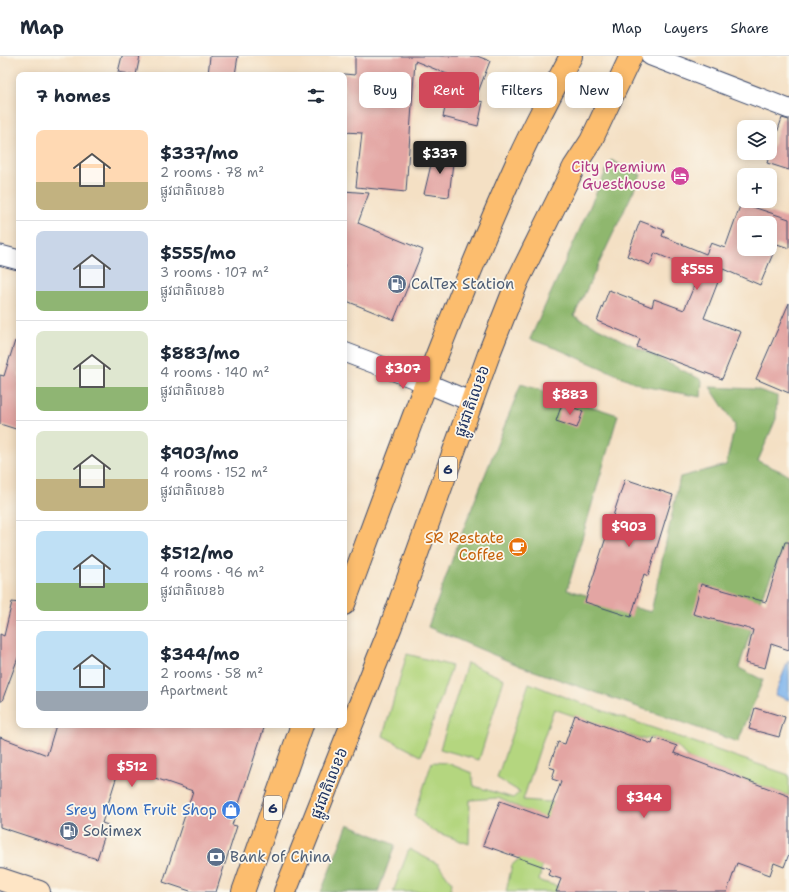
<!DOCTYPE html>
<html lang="en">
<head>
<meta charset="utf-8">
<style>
  :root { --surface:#fff; --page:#f6f6f7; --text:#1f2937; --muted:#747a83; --line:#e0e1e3; --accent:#d1495b }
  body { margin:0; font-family:"Shantell Sans","Noto Sans Khmer",sans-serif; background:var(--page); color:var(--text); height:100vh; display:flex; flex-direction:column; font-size:15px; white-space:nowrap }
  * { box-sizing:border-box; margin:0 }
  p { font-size:13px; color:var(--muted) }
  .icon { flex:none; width:22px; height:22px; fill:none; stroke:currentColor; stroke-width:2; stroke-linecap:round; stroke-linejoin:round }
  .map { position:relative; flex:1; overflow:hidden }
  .drawer { position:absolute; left:16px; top:16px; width:331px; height:656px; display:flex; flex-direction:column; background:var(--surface); border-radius:8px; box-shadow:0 2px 10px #0003 }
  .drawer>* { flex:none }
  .guide { position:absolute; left:359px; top:16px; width:370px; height:36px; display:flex; gap:8px }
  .buttons { position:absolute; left:737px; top:64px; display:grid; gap:8px }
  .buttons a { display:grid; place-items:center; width:40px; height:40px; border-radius:8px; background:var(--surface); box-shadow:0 2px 10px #0003; font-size:20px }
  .price { position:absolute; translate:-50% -34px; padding:0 9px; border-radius:4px; background:var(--accent); color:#fff; font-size:13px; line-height:26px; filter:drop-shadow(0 1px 2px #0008) }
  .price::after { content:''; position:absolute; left:50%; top:24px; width:12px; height:9px; margin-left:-6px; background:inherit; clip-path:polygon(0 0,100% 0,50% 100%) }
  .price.on { background:#222; color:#fff }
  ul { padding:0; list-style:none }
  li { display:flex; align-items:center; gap:12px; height:100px; padding:0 20px }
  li+li { border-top:1px solid var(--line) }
  li span { display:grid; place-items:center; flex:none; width:112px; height:80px; border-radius:8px; color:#555 }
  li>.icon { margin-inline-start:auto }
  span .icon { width:48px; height:48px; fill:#fffc; stroke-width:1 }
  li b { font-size:17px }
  h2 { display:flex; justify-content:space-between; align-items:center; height:48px; padding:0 20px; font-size:17px }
  .pill { padding:0 14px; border-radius:8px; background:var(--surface); box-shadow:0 2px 10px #0003; font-size:14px; line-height:36px }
  .pill.on { background:var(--accent); color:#fff }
  header { display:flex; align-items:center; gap:24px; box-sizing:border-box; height:56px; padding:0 20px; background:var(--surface); border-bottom:1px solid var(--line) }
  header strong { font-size:19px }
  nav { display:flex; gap:22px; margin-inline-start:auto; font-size:14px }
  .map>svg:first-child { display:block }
  .green { fill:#b4d67f; stroke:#68826e }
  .forest { fill:#8fb76e; stroke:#557366 }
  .water { fill:#7db3ec; stroke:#4c71a5 }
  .building { fill:#e3a5a3; fill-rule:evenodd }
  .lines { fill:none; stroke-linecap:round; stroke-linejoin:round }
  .street-casing { stroke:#3c4a6d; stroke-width:21 }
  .secondary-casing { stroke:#3c4a6d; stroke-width:24 }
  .primary-casing { stroke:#3c4a6d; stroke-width:24 }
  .street { stroke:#fff; stroke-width:19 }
  .secondary { stroke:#fee5c5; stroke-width:22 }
  .primary { stroke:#fcbd6e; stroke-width:22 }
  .labels { text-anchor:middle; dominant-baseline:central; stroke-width:3.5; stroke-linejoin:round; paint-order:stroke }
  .shield { fill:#fbf7ec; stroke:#5e6b89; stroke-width:1 }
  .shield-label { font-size:14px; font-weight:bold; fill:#1b2f5e }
  .hotel-label { font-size:15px; fill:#b23c85; stroke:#fbf7ec; text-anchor:end }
  .service-label { font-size:15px; fill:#4e5e75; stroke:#fbf7ec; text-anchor:start }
  .street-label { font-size:15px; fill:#1b2f5e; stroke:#fbf7ec }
  .food-label { font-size:15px; fill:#c56008; stroke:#fbf7ec; text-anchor:end }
  .shop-label { font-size:15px; fill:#366cbe; stroke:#fbf7ec; text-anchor:end }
</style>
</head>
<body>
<header>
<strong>Map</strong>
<nav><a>Map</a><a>Layers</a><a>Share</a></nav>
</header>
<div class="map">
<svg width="789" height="836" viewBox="0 0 789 836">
  <rect width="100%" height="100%" fill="#fbf7ec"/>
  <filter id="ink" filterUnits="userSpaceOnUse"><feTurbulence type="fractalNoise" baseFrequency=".025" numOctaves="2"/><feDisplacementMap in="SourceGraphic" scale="8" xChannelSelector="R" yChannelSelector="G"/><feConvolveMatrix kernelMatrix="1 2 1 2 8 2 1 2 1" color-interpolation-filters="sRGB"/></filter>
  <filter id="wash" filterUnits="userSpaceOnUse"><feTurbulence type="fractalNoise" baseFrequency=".012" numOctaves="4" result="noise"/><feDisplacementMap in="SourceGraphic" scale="16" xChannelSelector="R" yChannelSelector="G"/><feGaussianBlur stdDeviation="0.9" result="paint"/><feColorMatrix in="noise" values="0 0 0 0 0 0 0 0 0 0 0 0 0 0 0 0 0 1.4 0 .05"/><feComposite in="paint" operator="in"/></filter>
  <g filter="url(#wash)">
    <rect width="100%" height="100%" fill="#f4e0c4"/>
    <path class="green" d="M407 598 452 610 421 700 383 680Z
      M467 607 504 623 479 704 440 693Z
      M529 627 572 644 789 719V740L689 703 677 690 654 682 640 683 554 653 541 689 523 744 550 746 581 751 557 775 527 755 498 742 470 744 469 788 433 775 414 760 432 706 447 707 472 717 474 730 513 742 520 736 497 722Z
      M409 793 438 808 452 827 450 836H393Z
      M523 799 542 810 539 825 558 830 556 836H506L512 809Z"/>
    <path class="forest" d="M611 104 641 119 574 260 702 324 701 341 643 330 560 294 530 283Z
      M521 328 618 359 567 534 651 556 680 421 726 409 735 369 710 331 755 333 777 340 776 363 758 405 789 419V482L761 542 739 612 763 624 738 686 520 610 428 571 458 487Z
      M348 768 395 789 378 836H321Z"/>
    <path class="water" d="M788 605H789V644L775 639Z"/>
    <g id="blocks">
      <path class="building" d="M122 0H140L136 19 118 16Z
        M210 0H238L235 19H208Z
        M355 0H477L490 5 475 44 483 46 478 70 443 61 452 20 415 5 406 136 356 131 362 77 344 76V18L355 19Z
        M782 62 789 64V114L767 107Z
        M434 96 454 98 449 141 424 138Z
        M344 135 369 137 358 167 423 194 394 264 344 244Z
        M741 147 789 163V192L777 188 760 229 723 213 704 262 741 276 722 323 637 291 640 283 597 265 609 234 652 251 654 243 684 254 700 216 655 197 650 209 627 200 640 165 664 174 662 180 706 198 711 187 725 192ZM744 167H770V193H744Z
        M789 247V337L756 323Z
        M15 285 19 286V374L0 368V319L4 320Z
        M562 348 583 355 577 372 556 365Z
        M625 423 673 439 648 520 644 518 631 561 585 546Z
        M785 486H789V594L771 588 765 612 745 607 753 574 693 558 701 528 766 546Z
        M12 546 19 547V599L2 645H0V578L4 580Z
        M755 652 785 661 779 681 749 673Z
        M575 659 652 688 654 682 677 690 674 697 789 740V798L784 811 774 807 770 819 737 807 727 836H556L561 823 548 819 550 813 483 789 500 745 547 762 561 726 552 723 555 713 549 711 558 686 565 688Z
        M56 669H265L232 769 237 770 216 836H193L163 826 193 735 120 710 102 767 108 769 97 803 0 771V681L47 699Z"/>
    </g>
  </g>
  <g filter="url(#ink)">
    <use href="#blocks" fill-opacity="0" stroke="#3c4a6d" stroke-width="1"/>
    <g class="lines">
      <g class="street-casing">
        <path id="street" d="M651 0 789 53
          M0 199 19 204
          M344 296 426 327 472 346"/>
      </g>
      <g class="secondary-casing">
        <path id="secondary" d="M0 823 39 836"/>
      </g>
      <g class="primary-casing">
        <path id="primary" d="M344 548C399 399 453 248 519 102 535 67 553 34 571 0
          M243 836 302 669
          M285 836 391 570 490 295 518 224 574 111 591 85 631 0"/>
      </g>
      <use href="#street" class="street"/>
      <use href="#secondary" class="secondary"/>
      <use href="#primary" class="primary"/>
    </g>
  </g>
  <defs>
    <g id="hotel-disc" transform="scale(1)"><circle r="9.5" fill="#d1479c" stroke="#fbf7ec"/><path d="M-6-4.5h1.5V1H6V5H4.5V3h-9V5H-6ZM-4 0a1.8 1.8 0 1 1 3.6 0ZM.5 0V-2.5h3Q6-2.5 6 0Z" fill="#fff"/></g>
    <g id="fuel-disc" transform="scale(1)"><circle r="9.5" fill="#5c6f8a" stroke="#fbf7ec"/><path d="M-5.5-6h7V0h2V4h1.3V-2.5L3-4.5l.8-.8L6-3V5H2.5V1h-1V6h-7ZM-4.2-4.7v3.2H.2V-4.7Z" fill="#fff"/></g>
    <g id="cafe-disc" transform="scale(1)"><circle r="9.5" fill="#e8710a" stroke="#fbf7ec"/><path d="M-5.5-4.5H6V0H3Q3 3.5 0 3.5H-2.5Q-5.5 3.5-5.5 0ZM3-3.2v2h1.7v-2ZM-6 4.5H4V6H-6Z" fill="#fff"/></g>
    <g id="shop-disc" transform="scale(1)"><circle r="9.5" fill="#3f7fe0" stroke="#fbf7ec"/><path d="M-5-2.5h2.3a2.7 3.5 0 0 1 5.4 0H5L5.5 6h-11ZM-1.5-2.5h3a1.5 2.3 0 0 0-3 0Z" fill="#fff"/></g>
    <g id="bank-disc" transform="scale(1)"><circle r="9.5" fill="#5c6f8a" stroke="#fbf7ec"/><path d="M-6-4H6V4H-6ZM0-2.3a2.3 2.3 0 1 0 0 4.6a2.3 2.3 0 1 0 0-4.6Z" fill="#fff"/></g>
  </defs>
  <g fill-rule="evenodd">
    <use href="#hotel-disc" x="680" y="120"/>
    <use href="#fuel-disc" x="397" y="228"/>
    <use href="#cafe-disc" x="518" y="491"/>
    <use href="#shop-disc" x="231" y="754"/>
    <use href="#fuel-disc" x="69" y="775"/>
    <use href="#bank-disc" x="216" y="801"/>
  </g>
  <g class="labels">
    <g class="shield">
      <rect x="439" y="401" width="18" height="24" rx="3"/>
      <rect x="264" y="740" width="18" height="24" rx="3"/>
    </g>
    <g class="shield-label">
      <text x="448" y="413">6</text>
      <text x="273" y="752">6</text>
    </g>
    <g class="hotel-label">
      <text x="666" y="111">City Premium<tspan x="666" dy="17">Guesthouse</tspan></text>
    </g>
    <g class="service-label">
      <text x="411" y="228">CalTex Station</text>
      <text x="83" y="775">Sokimex</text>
      <text x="230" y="801">Bank of China</text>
    </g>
    <g class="street-label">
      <text transform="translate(472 345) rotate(-70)">ផ្លូវជាតិលេខ៦</text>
      <text transform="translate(329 727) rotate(-68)">ផ្លូវជាតិលេខ៦</text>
    </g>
    <g class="food-label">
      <text x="504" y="482">SR Restate<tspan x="504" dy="17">Coffee</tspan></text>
    </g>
    <g class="shop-label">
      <text x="217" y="754">Srey Mom Fruit Shop</text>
    </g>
  </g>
</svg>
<div class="buttons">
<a><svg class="icon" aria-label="layers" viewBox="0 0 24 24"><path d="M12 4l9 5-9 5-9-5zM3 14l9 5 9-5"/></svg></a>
<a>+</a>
<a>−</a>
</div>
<b class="price on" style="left:440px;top:119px">$337</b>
<b class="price" style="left:697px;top:235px">$555</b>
<b class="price" style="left:403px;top:334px">$307</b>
<b class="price" style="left:570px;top:360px">$883</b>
<b class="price" style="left:629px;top:492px">$903</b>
<b class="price" style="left:132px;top:732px">$512</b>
<b class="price" style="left:644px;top:763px">$344</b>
<div class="guide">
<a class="pill">Buy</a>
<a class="pill on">Rent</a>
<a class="pill">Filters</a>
<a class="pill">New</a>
</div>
<section class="drawer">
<h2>7 homes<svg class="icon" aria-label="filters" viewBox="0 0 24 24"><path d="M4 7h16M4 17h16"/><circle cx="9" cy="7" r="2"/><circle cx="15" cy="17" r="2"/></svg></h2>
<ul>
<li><span style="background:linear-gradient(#ffd9b3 65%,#c2b280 0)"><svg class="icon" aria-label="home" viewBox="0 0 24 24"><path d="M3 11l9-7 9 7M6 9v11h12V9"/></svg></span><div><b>$337/mo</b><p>2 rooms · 78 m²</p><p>ផ្លូវជាតិលេខ៦</p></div></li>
<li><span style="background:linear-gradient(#c9d6e8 75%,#8fb573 0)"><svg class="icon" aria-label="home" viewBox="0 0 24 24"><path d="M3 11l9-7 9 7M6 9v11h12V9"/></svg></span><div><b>$555/mo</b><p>3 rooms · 107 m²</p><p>ផ្លូវជាតិលេខ៦</p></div></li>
<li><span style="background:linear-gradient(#dfe7d0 70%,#8fb573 0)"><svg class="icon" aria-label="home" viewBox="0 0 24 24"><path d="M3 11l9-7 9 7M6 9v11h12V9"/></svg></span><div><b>$883/mo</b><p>4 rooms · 140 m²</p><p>ផ្លូវជាតិលេខ៦</p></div></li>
<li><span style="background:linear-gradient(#dfe7d0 60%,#c2b280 0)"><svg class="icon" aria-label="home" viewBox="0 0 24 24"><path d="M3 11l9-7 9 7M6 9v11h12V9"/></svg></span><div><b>$903/mo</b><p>4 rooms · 152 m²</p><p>ផ្លូវជាតិលេខ៦</p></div></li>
<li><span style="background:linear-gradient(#bfe0f5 65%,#8fb573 0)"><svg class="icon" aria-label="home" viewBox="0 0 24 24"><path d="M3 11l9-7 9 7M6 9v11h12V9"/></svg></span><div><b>$512/mo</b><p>4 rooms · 96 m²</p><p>ផ្លូវជាតិលេខ៦</p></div></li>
<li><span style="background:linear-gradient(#bfe0f5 75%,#9aa5b1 0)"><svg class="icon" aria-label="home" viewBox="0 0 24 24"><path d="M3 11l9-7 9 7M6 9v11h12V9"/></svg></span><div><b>$344/mo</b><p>2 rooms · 58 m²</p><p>Apartment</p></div></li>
</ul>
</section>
</div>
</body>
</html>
